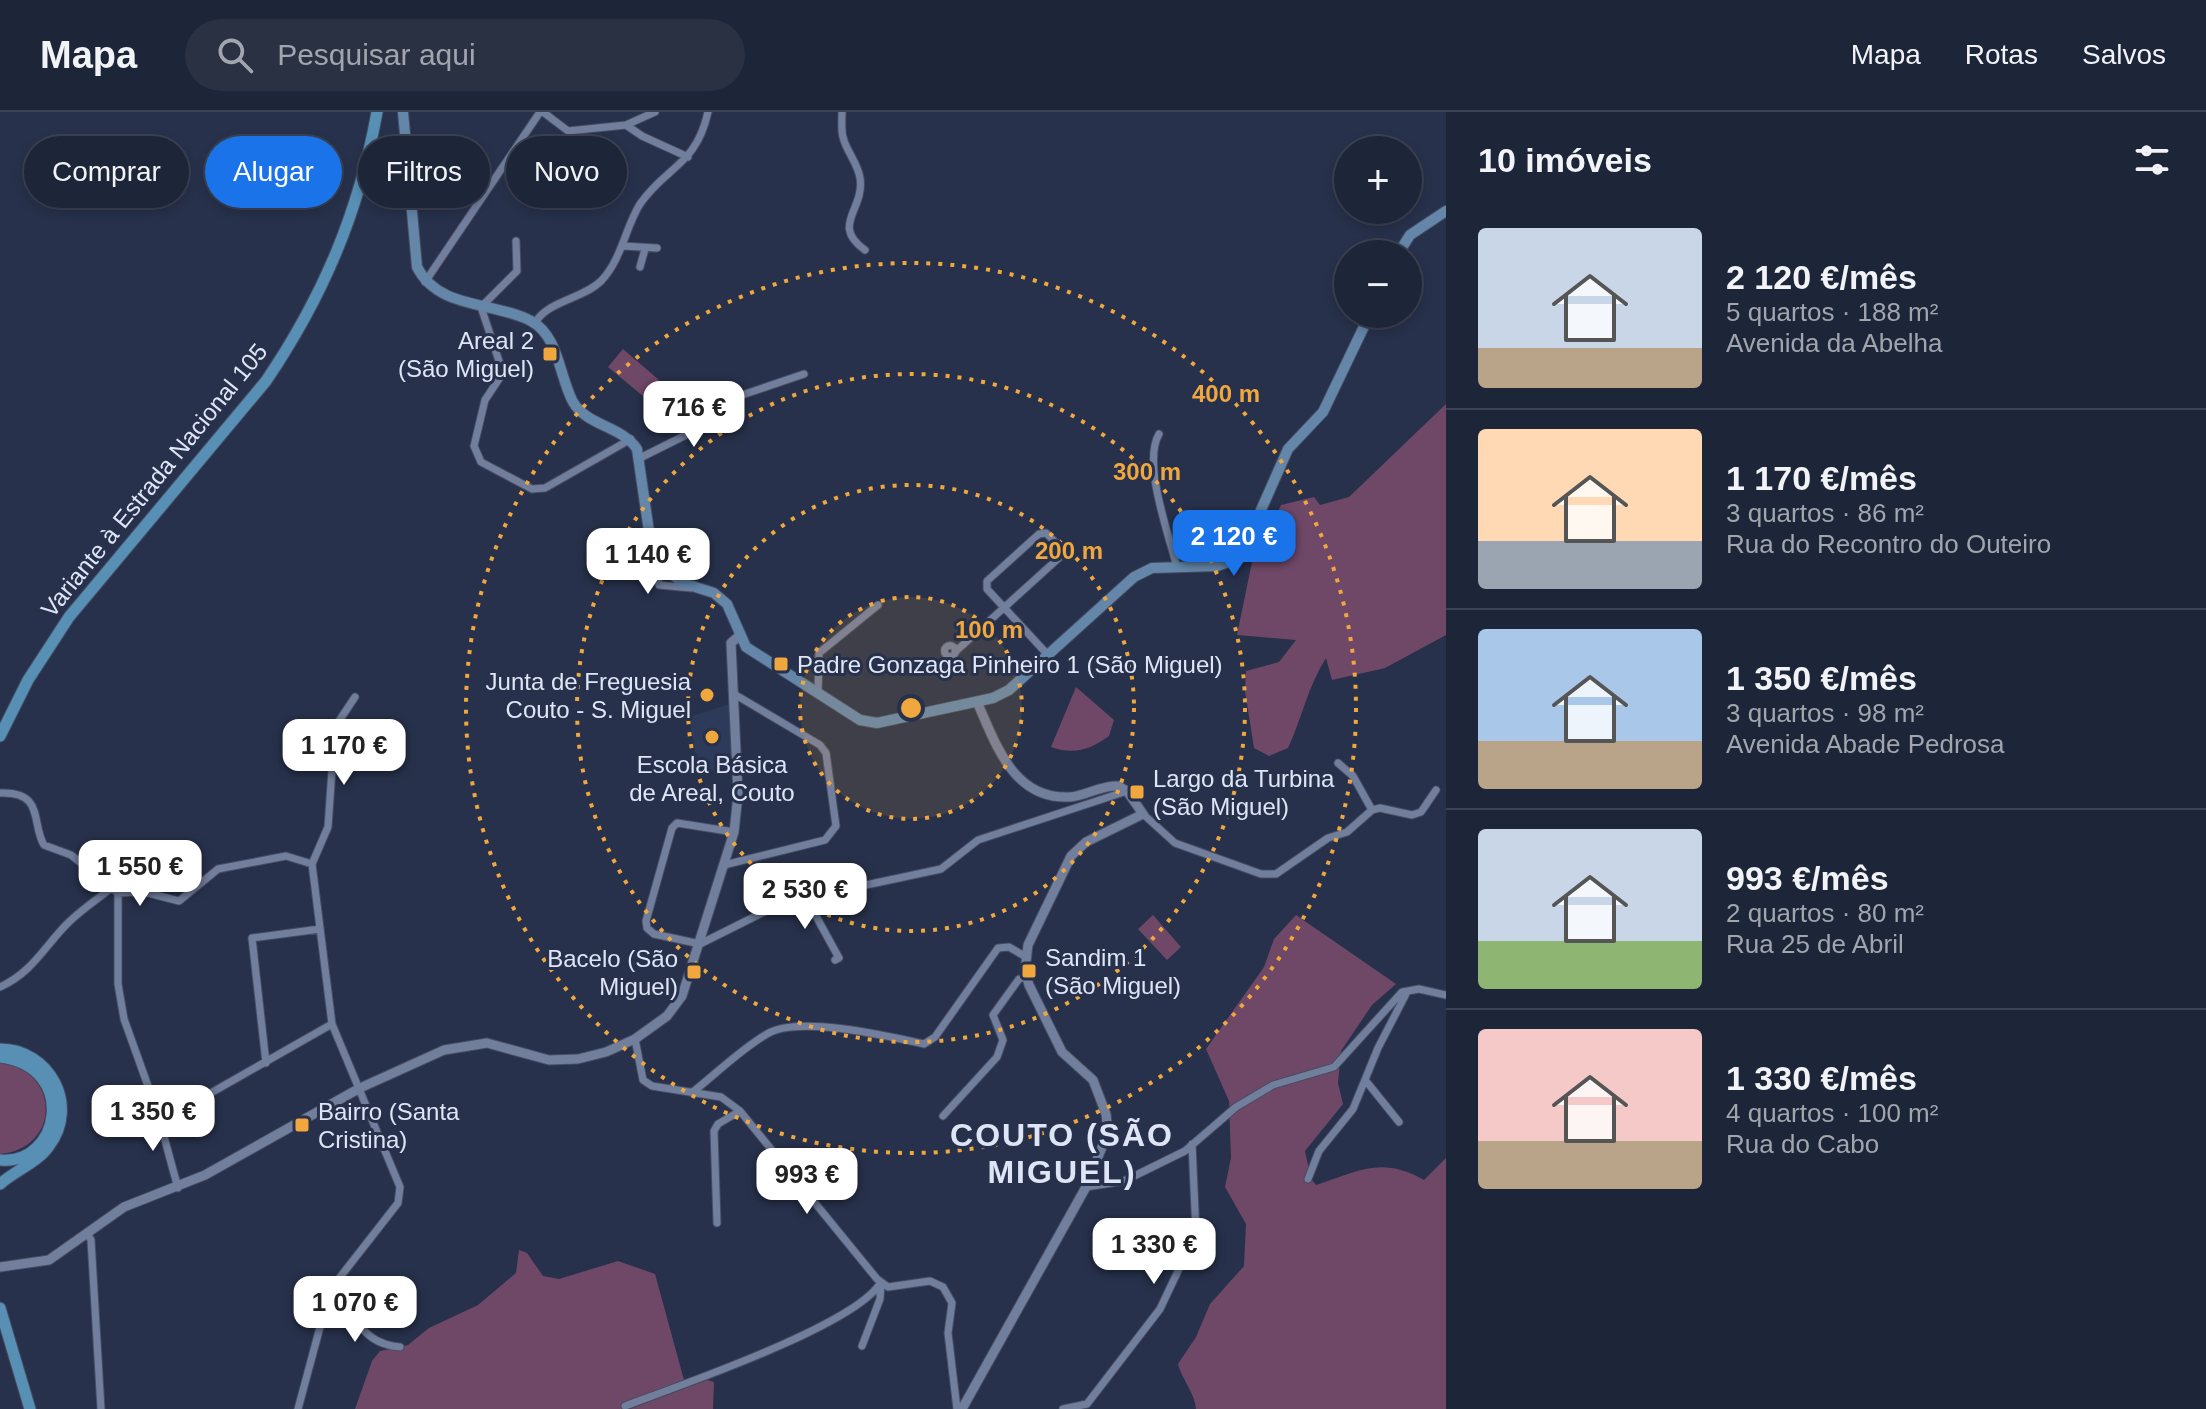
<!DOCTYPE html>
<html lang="pt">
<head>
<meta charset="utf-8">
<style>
  :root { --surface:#1d2538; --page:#2a3143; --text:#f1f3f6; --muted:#a0a5ae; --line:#3b4253; --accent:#1a73e8 }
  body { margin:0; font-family:Helvetica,sans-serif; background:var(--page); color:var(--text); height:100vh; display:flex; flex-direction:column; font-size:30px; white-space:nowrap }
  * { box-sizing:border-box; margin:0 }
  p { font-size:26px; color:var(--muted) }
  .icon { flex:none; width:44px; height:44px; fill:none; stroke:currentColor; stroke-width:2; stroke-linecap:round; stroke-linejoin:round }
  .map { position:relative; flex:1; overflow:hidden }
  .panel { display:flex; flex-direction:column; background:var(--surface); width:760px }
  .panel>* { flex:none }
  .top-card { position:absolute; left:24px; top:24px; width:760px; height:72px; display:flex; gap:16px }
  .tools { position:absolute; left:1334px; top:24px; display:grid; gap:16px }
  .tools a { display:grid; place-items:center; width:88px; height:88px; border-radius:50%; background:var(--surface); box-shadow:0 4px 12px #0003,0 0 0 2px var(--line); font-size:40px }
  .price { position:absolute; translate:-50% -68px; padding:0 18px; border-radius:16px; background:#fff; color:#222; font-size:26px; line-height:52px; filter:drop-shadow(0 2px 4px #0008) }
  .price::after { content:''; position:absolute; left:50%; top:48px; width:24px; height:18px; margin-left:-12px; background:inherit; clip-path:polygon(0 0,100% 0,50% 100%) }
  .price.current { background:var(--accent); color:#fff }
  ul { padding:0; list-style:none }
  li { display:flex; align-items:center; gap:24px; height:200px; padding:0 32px }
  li+li { border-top:2px solid var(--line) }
  li span { display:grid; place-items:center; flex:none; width:224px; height:160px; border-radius:8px; color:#555 }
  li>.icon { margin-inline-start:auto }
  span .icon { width:96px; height:96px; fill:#fffc; stroke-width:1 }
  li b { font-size:34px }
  h2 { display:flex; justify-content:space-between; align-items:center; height:96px; padding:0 32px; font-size:34px }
  .chip { padding:0 28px; border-radius:36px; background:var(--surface); box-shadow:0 4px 12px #0003,0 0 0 2px var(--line); font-size:28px; line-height:72px }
  .chip.current { background:var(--accent); color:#fff }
  header { display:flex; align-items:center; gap:48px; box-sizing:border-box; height:112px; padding:0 40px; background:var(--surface); border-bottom:2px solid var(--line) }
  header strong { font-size:38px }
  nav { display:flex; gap:44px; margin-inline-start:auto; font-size:28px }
  .search { width:560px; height:72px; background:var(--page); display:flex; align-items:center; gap:20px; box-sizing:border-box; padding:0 28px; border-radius:44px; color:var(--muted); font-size:30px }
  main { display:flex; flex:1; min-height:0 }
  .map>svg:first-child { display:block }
  .built { fill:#2d3a5a }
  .green { fill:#6f4868 }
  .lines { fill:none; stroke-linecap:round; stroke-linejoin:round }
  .minor-casing { stroke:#464d63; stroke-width:9 }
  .tertiary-casing { stroke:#464d63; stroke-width:11 }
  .secondary-casing { stroke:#464d63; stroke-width:12 }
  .primary-casing { stroke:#464d63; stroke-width:13 }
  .minor { stroke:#717e9c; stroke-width:7 }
  .tertiary { stroke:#717e9c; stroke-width:9 }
  .secondary { stroke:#6486a9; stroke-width:10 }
  .primary { stroke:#578fb5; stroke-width:11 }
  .ring { fill:none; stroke:#efa73e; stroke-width:4; stroke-dasharray:4 8 }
  .poi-dot { fill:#efa73e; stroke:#27314b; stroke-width:3 }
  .labels { text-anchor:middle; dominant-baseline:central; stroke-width:6; stroke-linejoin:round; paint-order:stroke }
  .poi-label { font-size:24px; fill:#dee5f6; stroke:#27314b; text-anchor:start }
  .street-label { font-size:24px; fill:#dee5f6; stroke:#27314b }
  .district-label { font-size:32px; font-weight:bold; letter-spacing:2px; fill:#dee5f6; stroke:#27314b }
  .centre { fill:#efa73e; stroke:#27314b; stroke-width:4 }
  .ring-label { font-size:24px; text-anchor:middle; font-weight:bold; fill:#efa73e; stroke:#27314b; stroke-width:6; stroke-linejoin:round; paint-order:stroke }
</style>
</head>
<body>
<header>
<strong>Mapa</strong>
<div class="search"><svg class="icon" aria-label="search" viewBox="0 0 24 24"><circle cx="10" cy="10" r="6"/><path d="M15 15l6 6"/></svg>Pesquisar aqui</div>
<nav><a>Mapa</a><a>Rotas</a><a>Salvos</a></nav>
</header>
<main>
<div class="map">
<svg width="1446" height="1297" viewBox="0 0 1446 1297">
  <rect width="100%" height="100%" fill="#27314b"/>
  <path class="built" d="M729 592 732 653 701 662 691 650 696 645 689 605Z"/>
  <path class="green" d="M623 237 659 268 644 285 608 255Z
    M1446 292V523L1385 556 1332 568 1326 546C1308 574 1302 606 1288 636L1269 644 1254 636 1245 579 1246 559 1279 550 1296 528 1237 523 1252 450 1281 393 1314 385 1320 393 1349 385Z
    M1076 575 1114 608 1109 624C1090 638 1074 643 1051 635Z
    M1153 803 1181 835 1167 848 1138 817Z
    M1296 803 1396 872 1372 893 1341 939 1338 971 1343 992 1305 1039 1311 1067 1316 1073C1360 1059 1381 1044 1424 1068L1446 1046V1297H1196C1195 1281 1182 1268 1178 1252L1196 1225 1210 1192 1244 1154 1246 1112 1225 1075 1231 1046 1229 989 1206 937 1264 855 1274 827Z
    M0 950C61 959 61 1036 0 1042Z
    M519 1138 527 1141 543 1164 559 1167 618 1149 655 1162 684 1268 621 1293 624 1297H355L372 1249 380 1239 408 1233 429 1216 478 1193 516 1161Z
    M707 1268 714 1270 713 1297H630Z"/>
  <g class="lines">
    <g class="minor-casing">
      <path id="minor" d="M543 0 568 19 626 13 655 0
        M842 0C842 8 841 18 843 25 846 39 858 51 860 66 865 98 830 113 865 138
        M626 13 642 24 688 45
        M516 129 517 159 481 195 501 255 499 267 485 288 474 334 481 350 532 377 545 376 631 327
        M623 134 657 136
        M640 155 645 137
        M425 170 540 0
        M535 211C547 189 583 187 601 169 622 147 625 116 640 92 666 54 696 54 708 0
        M673 284 665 293 692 300 804 262
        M1159 322C1142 351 1169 423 1177 455
        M640 346 706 313 720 294
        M652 439 659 473 691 476
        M944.5 539a5.5 5.5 0 1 1 11 0a5.5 5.5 0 1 1-11 0Z
        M955 540 1061 444 1063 438 1046 421 1039 422 987 469V477L1048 543
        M818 581 819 541 878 493
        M1338 651 1353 664 1372 698
        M0 681C45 679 31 712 44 733L71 743 118 781 144 780 179 789 218 757 286 744 312 752
        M1143 702 1175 731 1261 762H1276L1328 726 1347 720 1372 698 1380 696 1412 703 1421 700 1436 678
        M734 720 677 711 672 716 646 809 647 816 654 822 700 832 782 791 941 757 978 728 1127 679
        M312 752 328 715 335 615 355 585
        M724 753 825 728 836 714 826 641 820 633 734 582
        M118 781V872L124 907 157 999 178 1076
        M806 786 839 846 835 848
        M0 875C31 861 43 837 65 814 78 800 95 789 110 777
        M635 927 643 968 652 974 721 985 740 999 877 1167 888 1175 930 1169 943 1175 952 1191 948 1221 957 1297
        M266 951 252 826 320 817
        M1366 969 1399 1010
        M694 979C718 960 741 937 767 922 798 903 888 924 924 932L935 925 998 836 1009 835 1026 845
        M157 999 202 986 332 912
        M943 1004 997 945 1003 928 993 903 1019 867 1026 865
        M1308 1067 1319 1039 1353 997 1378 936 1407 880
        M1086 1075 1124 1069 1185 1039 1236 995 1273 973 1334 955 1402 880 1419 877 1446 883
        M717 1111 714 1019 718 1012 740 999
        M87 1121 91 1128 101 1297
        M300 1180 325 1194
        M327 1185C361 1205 360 1231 400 1235
        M862 1234 880 1187 881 1172
        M625 1294C678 1274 857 1213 881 1170
        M298 1297 330 1178 398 1091 400 1075 332 912 312 752
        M1063 1297 1087 1292 1160 1197 1196 1121 1192 1032"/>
    </g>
    <g class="tertiary-casing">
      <path id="tertiary" d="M0 1155 49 1148 124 1095 205 1063 360 976 444 938 487 931 549 948 578 947 606 940 635 927 667 904 682 884 734 720 738 683 731 531 739 524
        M962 1297 1086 1075 1108 1020 1106 1002 1093 968 1062 940 1029 873 1025 859 1028 833 1071 744 1086 730 1143 702 1127 679 1118 674C1101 673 1086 684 1070 685 1013 688 996 632 977 590"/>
    </g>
    <g class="secondary-casing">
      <path id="secondary" d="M403 0 417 155C439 198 493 189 531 209 559 224 559 264 573 290 587 314 622 314 637 337L651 433 664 456 683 471 714 481 727 492 746 535 860 608 877 611 993 586 1009 578 1134 465 1152 456 1217 454 1232 449 1245 434 1288 337 1323 300 1370 202
        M1398 142 1410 123 1446 99"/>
    </g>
    <g class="primary-casing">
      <path id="primary" d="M0 624 28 568 69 505 266 269C323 185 359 100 377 0
        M0 937C49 937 80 993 49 1034 37 1051 16 1058 0 1072
        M0 945C79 955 60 1054 0 1048
        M0 1196 30 1297"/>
    </g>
    <use href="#minor" class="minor"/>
    <use href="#tertiary" class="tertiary"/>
    <use href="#secondary" class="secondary"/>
    <use href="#primary" class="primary"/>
  </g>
  <circle cx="911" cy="596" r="111" fill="#efa73e" fill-opacity=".12"/>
  <g class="ring">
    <circle cx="911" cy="596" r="111"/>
    <circle cx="911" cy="596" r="223"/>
    <circle cx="911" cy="596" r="334"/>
    <circle cx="911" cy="596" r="445"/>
  </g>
  <g class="poi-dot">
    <rect x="542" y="234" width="16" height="16" rx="4"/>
    <rect x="773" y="544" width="16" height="16" rx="4"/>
    <circle cx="707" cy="583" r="8"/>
    <circle cx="712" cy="625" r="8"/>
    <rect x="1129" y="672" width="16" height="16" rx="4"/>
    <rect x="1021" y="851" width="16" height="16" rx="4"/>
    <rect x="686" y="852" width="16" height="16" rx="4"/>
    <rect x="294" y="1005" width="16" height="16" rx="4"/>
  </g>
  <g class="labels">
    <g class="poi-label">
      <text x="534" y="228" text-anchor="end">Areal 2<tspan x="534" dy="28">(São Miguel)</tspan></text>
      <text x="797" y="552">Padre Gonzaga Pinheiro 1 (São Miguel)</text>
      <text x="691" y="569" text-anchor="end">Junta de Freguesia<tspan x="691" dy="28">Couto - S. Miguel</tspan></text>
      <text x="712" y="652" text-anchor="middle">Escola Básica<tspan x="712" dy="28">de Areal, Couto</tspan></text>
      <text x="1153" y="666">Largo da Turbina<tspan x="1153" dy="28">(São Miguel)</tspan></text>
      <text x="1045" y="845">Sandim 1<tspan x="1045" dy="28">(São Miguel)</tspan></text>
      <text x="678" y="846" text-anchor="end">Bacelo (São<tspan x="678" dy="28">Miguel)</tspan></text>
      <text x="318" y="999">Bairro (Santa<tspan x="318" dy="28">Cristina)</tspan></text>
    </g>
    <g class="street-label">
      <text transform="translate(154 368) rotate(-51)">Variante à Estrada Nacional 105</text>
    </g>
    <g class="district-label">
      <text x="1062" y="1023">COUTO (SÃO<tspan x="1062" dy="37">MIGUEL)</tspan></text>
    </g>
  </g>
  <circle cx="911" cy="596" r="12" class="centre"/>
  <g class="ring-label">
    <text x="1226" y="290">400 m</text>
    <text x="1147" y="368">300 m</text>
    <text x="1069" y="447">200 m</text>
    <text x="989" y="526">100 m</text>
  </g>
</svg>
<div class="tools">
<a>+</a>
<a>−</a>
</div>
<b class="price" style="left:694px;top:337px">716 €</b>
<b class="price current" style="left:1234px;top:466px">2 120 €</b>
<b class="price" style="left:648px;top:484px">1 140 €</b>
<b class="price" style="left:344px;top:675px">1 170 €</b>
<b class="price" style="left:140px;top:796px">1 550 €</b>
<b class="price" style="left:805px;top:819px">2 530 €</b>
<b class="price" style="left:153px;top:1041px">1 350 €</b>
<b class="price" style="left:807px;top:1104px">993 €</b>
<b class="price" style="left:1154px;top:1174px">1 330 €</b>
<b class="price" style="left:355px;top:1232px">1 070 €</b>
<div class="top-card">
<a class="chip">Comprar</a>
<a class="chip current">Alugar</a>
<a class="chip">Filtros</a>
<a class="chip">Novo</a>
</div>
</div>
<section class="panel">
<h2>10 imóveis<svg class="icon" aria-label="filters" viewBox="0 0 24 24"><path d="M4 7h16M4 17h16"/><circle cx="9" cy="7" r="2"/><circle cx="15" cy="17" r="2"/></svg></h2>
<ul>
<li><span style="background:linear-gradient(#c9d6e8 75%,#b9a48a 0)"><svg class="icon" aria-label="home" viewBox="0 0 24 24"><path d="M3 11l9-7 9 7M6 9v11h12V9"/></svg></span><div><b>2 120 €/mês</b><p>5 quartos · 188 m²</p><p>Avenida da Abelha</p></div></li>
<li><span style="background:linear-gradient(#ffd9b3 70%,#9aa5b1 0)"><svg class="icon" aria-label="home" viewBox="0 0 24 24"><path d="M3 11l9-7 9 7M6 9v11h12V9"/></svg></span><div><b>1 170 €/mês</b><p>3 quartos · 86 m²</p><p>Rua do Recontro do Outeiro</p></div></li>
<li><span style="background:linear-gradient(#a9c7e8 70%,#b9a48a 0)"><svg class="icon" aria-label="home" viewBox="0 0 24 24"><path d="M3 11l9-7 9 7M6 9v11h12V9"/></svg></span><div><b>1 350 €/mês</b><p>3 quartos · 98 m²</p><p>Avenida Abade Pedrosa</p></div></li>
<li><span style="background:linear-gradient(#c9d6e8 70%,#8fb573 0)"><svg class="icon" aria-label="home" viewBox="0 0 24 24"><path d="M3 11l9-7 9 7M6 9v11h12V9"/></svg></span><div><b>993 €/mês</b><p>2 quartos · 80 m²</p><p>Rua 25 de Abril</p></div></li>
<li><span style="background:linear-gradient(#f6c9c9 70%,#b9a48a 0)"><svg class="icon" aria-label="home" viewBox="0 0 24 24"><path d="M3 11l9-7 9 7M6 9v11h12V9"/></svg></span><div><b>1 330 €/mês</b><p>4 quartos · 100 m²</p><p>Rua do Cabo</p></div></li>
</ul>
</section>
</main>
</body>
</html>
